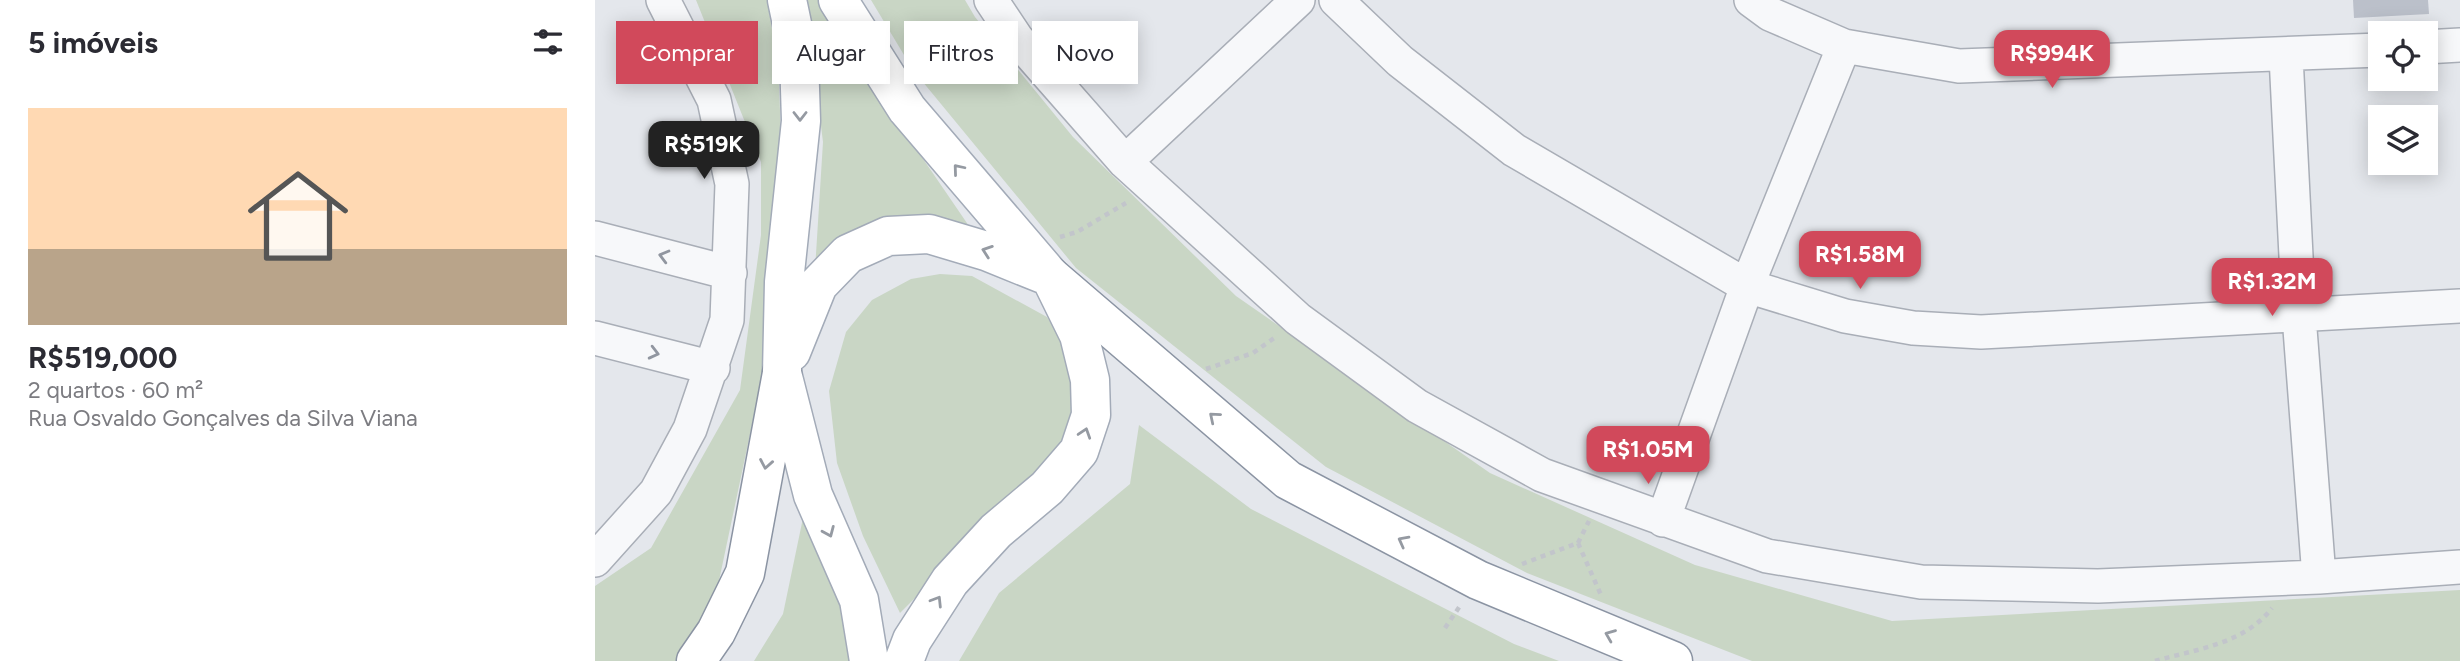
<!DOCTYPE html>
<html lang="pt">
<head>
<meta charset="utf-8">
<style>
  :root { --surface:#fff; --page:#f7f7f7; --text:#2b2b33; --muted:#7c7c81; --line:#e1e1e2; --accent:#d1495b }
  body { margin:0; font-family:Figtree,sans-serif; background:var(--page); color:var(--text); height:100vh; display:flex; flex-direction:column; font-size:26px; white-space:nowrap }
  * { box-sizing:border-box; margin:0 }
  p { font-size:23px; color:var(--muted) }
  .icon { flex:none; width:38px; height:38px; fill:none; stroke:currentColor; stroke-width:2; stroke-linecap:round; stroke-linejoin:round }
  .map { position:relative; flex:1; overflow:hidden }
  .drawer { display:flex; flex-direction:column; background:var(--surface); width:595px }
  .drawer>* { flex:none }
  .guide { position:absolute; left:21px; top:21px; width:665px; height:63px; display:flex; gap:14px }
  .fabs { position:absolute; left:1773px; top:21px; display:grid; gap:14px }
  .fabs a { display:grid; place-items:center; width:70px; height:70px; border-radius:0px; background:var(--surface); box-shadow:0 4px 18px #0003; font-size:35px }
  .price { position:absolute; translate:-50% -60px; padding:0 16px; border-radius:14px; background:var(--accent); color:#fff; font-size:23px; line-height:46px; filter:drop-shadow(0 2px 4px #0008) }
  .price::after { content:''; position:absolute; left:50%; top:42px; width:21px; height:16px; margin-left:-10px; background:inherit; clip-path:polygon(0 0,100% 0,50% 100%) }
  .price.current { background:#222; color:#fff }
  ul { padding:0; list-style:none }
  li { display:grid; align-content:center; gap:14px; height:371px; padding:0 28px }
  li+li { border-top:2px solid var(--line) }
  li span { display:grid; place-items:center; height:217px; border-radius:0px; color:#555 }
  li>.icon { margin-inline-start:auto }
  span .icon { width:126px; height:126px; fill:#fffc; stroke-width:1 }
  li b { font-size:30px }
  h2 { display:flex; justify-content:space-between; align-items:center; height:84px; padding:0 28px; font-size:30px }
  .tag { padding:0 24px; border-radius:0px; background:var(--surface); box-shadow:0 4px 18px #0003; font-size:24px; line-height:63px }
  .tag.current { background:var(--accent); color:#fff }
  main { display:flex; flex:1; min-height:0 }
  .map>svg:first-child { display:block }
  .green { fill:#c9d6c5 }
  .building { fill:#bbc0ca }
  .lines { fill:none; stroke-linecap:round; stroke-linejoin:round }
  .minor-casing { stroke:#a9aeb7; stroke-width:36 }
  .primary-casing { stroke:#a3abb8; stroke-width:41 }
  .motorway-casing { stroke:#8b94a3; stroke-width:41 }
  .path { stroke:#c2c5cb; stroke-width:4.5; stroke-dasharray:5 5; stroke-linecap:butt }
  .minor { stroke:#f7f8fa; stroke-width:33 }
  .primary { stroke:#fff; stroke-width:38 }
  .motorway { stroke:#fff; stroke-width:38 }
  .oneway { stroke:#959aa2 }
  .oneway2 { stroke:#9196a0 }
</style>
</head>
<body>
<main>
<section class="drawer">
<h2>5 imóveis<svg class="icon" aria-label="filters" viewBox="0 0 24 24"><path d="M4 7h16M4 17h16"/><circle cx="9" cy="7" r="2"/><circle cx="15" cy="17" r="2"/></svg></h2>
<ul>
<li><span style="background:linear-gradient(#ffd9b3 65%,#b9a48a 0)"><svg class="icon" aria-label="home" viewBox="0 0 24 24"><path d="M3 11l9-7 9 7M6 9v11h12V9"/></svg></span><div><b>R$519,000</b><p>2 quartos · 60 m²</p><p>Rua Osvaldo Gonçalves da Silva Viana</p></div></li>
</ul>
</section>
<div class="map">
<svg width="1865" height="661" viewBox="0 0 1865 661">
  <rect width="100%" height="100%" fill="#e4e7ec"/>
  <path class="green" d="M101 0H172L183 64 187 157 173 349 114 628 85 661H0V586L56 548 145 390 166 235V162Z
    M210 0H224L244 36 376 229 220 270 228 142Z
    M276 0H370L380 17 478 137 641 296 895 473 1100 565 1297 621 1865 590V661H1157L932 573 731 467 481 268 318 70Z
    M345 274 377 276 452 317 482 363 485 407 473 445 305 613 268 536 242 463 234 391 251 332 277 300 316 279Z
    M544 425 656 509 919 644 964 661H364L404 593 535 484Z
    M213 494 264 661H159L188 614Z"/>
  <path class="building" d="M1758 0H1833L1834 14 1759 18Z"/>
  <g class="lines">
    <g class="minor-casing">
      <path id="minor" d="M396 0 422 39 530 162 703 319 822 406 947 475 1172 556 1326 582 1503 586 1724 577 1865 567
        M741 0 805 61 919 150 1152 286 1250 316 1318 328 1386 332 1865 306
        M1156 0 1175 14 1249 46 1364 66 1785 50
        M1830 47 1865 45
        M1691 56 1704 316 1724 577
        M530 162 703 0
        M0 238 135 273
        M0 338 118 368
        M1068 520 1152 286 1249 46
        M0 560 61 492 95 429 132 320 137 184 119 100 68 0"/>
    </g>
    <g class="primary-casing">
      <path id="primary" d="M192 0 204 57 206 121 189 282 187 373 218 495 264 600 274 661
        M243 0 312 109 455 276 484 335 495 380 496 415 484 451 452 488 401 531 355 581 317 640 309 661
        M196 352 223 285 253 254 293 236 334 234 391 251 448 274"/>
    </g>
    <g class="motorway-casing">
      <path id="motorway" d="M455 276 693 480 883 580 1078 661
        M101 661 121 632 150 573 187 373"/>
    </g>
    <path class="path" d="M465 237 482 232 531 203
      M611 369 658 353 682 336
      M983 543 994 521
      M927 564 983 543 1006 595
      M850 628 865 606
      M1560 661C1602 649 1649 644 1677 608"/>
    <use href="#minor" class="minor"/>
    <use href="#primary" class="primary"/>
    <use href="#motorway" class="motorway"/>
  </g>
  <defs><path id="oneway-chevron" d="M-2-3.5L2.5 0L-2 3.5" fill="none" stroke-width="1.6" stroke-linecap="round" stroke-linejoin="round" transform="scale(1.75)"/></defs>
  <g class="oneway">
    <use href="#oneway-chevron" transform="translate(205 116) rotate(90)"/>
    <use href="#oneway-chevron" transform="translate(363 169) rotate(-130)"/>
    <use href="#oneway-chevron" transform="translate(392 251) rotate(-161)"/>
    <use href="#oneway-chevron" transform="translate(619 417) rotate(-140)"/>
    <use href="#oneway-chevron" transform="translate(490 433) rotate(-72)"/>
    <use href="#oneway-chevron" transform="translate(171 464) rotate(100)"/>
    <use href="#oneway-chevron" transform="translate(234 532) rotate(67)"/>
    <use href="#oneway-chevron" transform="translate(808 541) rotate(-152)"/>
    <use href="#oneway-chevron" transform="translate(342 601) rotate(-58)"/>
    <use href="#oneway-chevron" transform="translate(1015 635) rotate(-158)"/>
  </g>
  <g class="oneway2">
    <use href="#oneway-chevron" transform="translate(69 256) rotate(-165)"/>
    <use href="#oneway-chevron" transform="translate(59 353) rotate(14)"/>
  </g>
</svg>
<div class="fabs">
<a><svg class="icon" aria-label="locate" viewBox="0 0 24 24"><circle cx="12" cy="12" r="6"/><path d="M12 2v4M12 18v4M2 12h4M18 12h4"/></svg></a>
<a><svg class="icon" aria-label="layers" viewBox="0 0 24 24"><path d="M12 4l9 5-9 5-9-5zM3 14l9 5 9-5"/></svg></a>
</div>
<b class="price" style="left:1457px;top:90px">R$994K</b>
<b class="price current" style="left:109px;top:181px">R$519K</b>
<b class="price" style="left:1265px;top:291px">R$1.58M</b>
<b class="price" style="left:1677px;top:318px">R$1.32M</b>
<b class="price" style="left:1053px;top:486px">R$1.05M</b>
<div class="guide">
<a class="tag current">Comprar</a>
<a class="tag">Alugar</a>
<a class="tag">Filtros</a>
<a class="tag">Novo</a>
</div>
</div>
</main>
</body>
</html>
